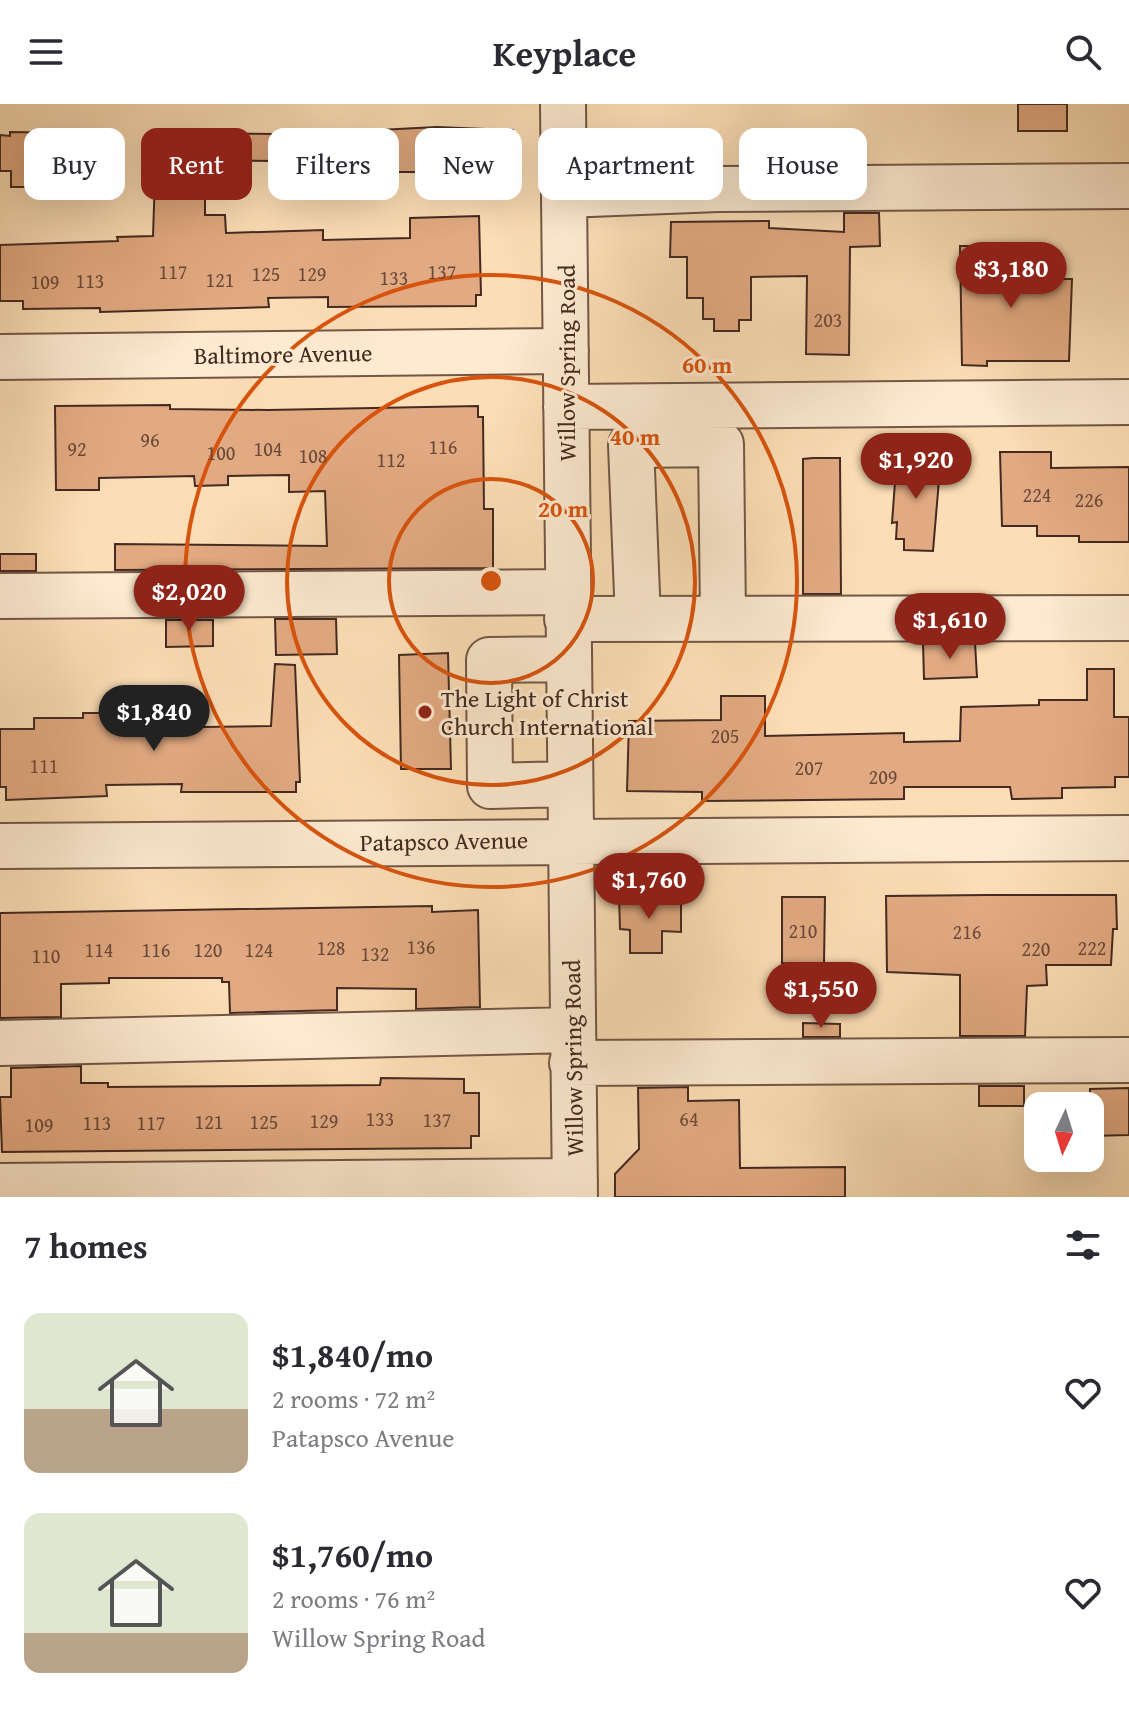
<!DOCTYPE html>
<html lang="en">
<head>
<meta charset="utf-8">
<style>
  :root { --surface:#fff; --page:#f7f7f7; --text:#2b2b33; --muted:#7c7c81; --accent:#8f2418 }
  body { margin:0; font-family:"Gentium Book Plus",serif; background:var(--page); color:var(--text); height:100vh; display:flex; flex-direction:column; font-size:30px; white-space:nowrap }
  * { box-sizing:border-box; margin:0 }
  p { font-size:26px; color:var(--muted) }
  .icon { flex:none; width:44px; height:44px; fill:none; stroke:currentColor; stroke-width:2; stroke-linecap:round; stroke-linejoin:round }
  .map { position:relative; height:1093px; overflow:hidden }
  .sheet { display:flex; flex-direction:column; background:var(--surface); flex:1 }
  .sheet>* { flex:none }
  .banner { position:absolute; left:24px; top:24px; width:1082px; height:72px; display:flex; gap:16px }
  .needle { width:52px; rotate:184deg }
  .fabs { position:absolute; left:1024px; top:988px; display:grid; gap:16px }
  .fabs a { display:grid; place-items:center; width:80px; height:80px; border-radius:16px; background:var(--surface); box-shadow:0 8px 32px #0002; font-size:40px }
  .price { position:absolute; translate:-50% -68px; padding:0 18px; border-radius:28px; background:var(--accent); color:#fff; font-size:26px; line-height:52px; filter:drop-shadow(0 2px 4px #0008) }
  .price::after { content:''; position:absolute; left:50%; top:48px; width:24px; height:18px; margin-left:-12px; background:inherit; clip-path:polygon(0 0,100% 0,50% 100%) }
  .price.current { background:#222; color:#fff }
  ul { padding:0; list-style:none }
  li { display:flex; align-items:center; gap:24px; height:200px; padding:0 24px }
  li span { display:grid; place-items:center; flex:none; width:224px; height:160px; border-radius:16px; color:#555 }
  li>.icon { margin-inline-start:auto }
  span .icon { width:96px; height:96px; fill:#fffc; stroke-width:1 }
  li b { font-size:34px }
  h2 { display:flex; justify-content:space-between; align-items:center; height:96px; padding:0 24px; font-size:34px }
  .pill { padding:0 28px; border-radius:16px; background:var(--surface); box-shadow:0 8px 32px #0002; font-size:28px; line-height:72px }
  .pill.current { background:var(--accent); color:#fff }
  header { display:flex; justify-content:space-between; align-items:center; height:104px; padding:0 24px; background:var(--surface); font-size:36px; font-weight:700 }
  .map>svg:first-child { display:block }
  .building { fill:#e2aa82; stroke:#442a21; stroke-width:2 }
  .lines { fill:none; stroke-linecap:round; stroke-linejoin:round }
  .minor-casing { stroke:#725746; stroke-width:48 }
  .minor { stroke:#fdead0; stroke-width:44 }
  .ring { fill:none; stroke:#d8540e; stroke-width:4 }
  .poi-dot { fill:#8f2418; stroke:#fdead0; stroke-width:3 }
  .labels { text-anchor:middle; dominant-baseline:central; stroke-width:6; stroke-linejoin:round; paint-order:stroke }
  .number-label { font-size:20px; fill:#6c4a39 }
  .street-label { font-size:24px; fill:#442a21; stroke:#fdead0 }
  .poi-label { font-size:24px; fill:#442a21; stroke:#fdead0; text-anchor:start }
  .centre { fill:#d8540e; stroke:#fdead0; stroke-width:4 }
  .ring-label { font-size:24px; text-anchor:middle; font-weight:bold; fill:#d8540e; stroke:#fdead0; stroke-width:6; stroke-linejoin:round; paint-order:stroke }
</style>
</head>
<body>
<header><svg class="icon" aria-label="menu" viewBox="0 0 24 24"><path d="M4 6h16M4 12h16M4 18h16"/></svg>Keyplace<svg class="icon" aria-label="search" viewBox="0 0 24 24"><circle cx="10" cy="10" r="6"/><path d="M15 15l6 6"/></svg></header>
<div class="map">
<svg width="1129" height="1093" viewBox="0 0 1129 1093">
  <rect width="100%" height="100%" fill="#fcdeb6"/>
  <filter id="stains"><feTurbulence type="fractalNoise" baseFrequency=".0025" numOctaves="4"/><feColorMatrix values="0 0 0 0 .2 0 0 0 0 .09 0 0 0 0 .02 0 0 0 .5 -.17"/></filter>
  <radialGradient id="worn" r=".72"><stop offset=".6" stop-color="#630" stop-opacity="0"/><stop offset="1" stop-color="#630" stop-opacity=".3"/></radialGradient>
  <path class="building" d="M1018 0H1067V27H1018Z
    M437 23 513 26V56L425 57V68H378L379 26Z
    M10 28 78 29 77 61H57V66H44L43 83H11V67H0V31L10 32Z
    M148 29 274 30V57L205 56V111H225L226 129 323 126V136L410 134V114L479 112 481 191H476V202L328 203V193L268 194 269 203 100 208V204L23 205V197H0V141L118 137 117 133 153 132 155 73H149Z
    M844 109H879L880 142 850 143 849 251 806 250 807 172 751 173V216H739V227H714V215H703V194H687V153H670L671 118 769 117V124L844 128Z
    M960 142H1017L1019 175H1072L1069 257H987V262L962 261Z
    M170 301V305L268 306 478 302V313H483L484 405H493V464L115 466V440L327 442 325 387 289 388V371L228 372V381L195 382 194 372 99 374V386H56L55 302Z
    M1000 348H1051V364L1129 363V438H1079V432H1037V422H1002Z
    M897 351 937 353V364H940L933 447 904 446V435H896L897 418 892 419Z
    M813 354H840L841 490H803V355Z
    M0 450H36V467H0Z
    M275 515H336L337 550 276 551Z
    M166 516H213V542L166 543Z
    M923 539H975L977 573 924 575Z
    M448 549 451 665H401L399 551Z
    M275 560 295 561 300 678H296V688H181L182 680 106 681 107 692 6 696V683H0V625H34V614H83V609H112V624H167V608L203 609 204 623 271 622Z
    M1087 565H1114V613H1129V673H1115V683L1062 684V694L1012 695 1010 683H904V695L702 697V688L627 687 629 617 721 616V592H765V632L904 629V638L960 637 961 603 1039 601V596H1087Z
    M988 791H1116L1117 825H1113L1111 861H1046L1047 881 1027 882 1025 932H960V871L887 868 886 792Z
    M619 793H681V828L662 827V849H630V826L620 825Z
    M782 793H825L824 860 782 859Z
    M432 802V808L478 806 480 903 416 905V885L337 884V906L230 909 229 878H222V874H109V879L61 880V913L0 914V809Z
    M803 919 840 920V933H803Z
    M81 962V979H108V983L380 981 381 974 464 975V989H479V1032H471V1044L2 1048 0 993H11V964Z
    M979 982H1024V1002H979Z
    M688 983V997L739 996 740 1064 845 1063V1093H615V1070L639 1045 638 984Z
    M1129 984V1031L1090 1032V985Z"/>
  <g class="lines">
    <g class="minor-casing">
      <path id="minor" d="M563 0 575 1093
        M564 91 718 85 1129 82
        M0 253 566 247
        M566 303 1129 298
        M0 492 567 488
        M567 515 1129 514
        M638 515 631 341 721 340 723 515
        M568 555 489 556 490 682 569 680
        M0 742 1129 734
        M0 939 572 926
        M572 959 1129 956
        M0 1082 575 1077"/>
    </g>
    <use href="#minor" class="minor"/>
  </g>
  <g class="ring">
    <circle cx="491" cy="477" r="102"/>
    <circle cx="491" cy="477" r="204"/>
    <circle cx="491" cy="477" r="306"/>
  </g>
  <circle class="poi-dot" cx="425" cy="608" r="8"/>
  <g class="labels">
    <g class="number-label">
      <text x="173" y="167">117</text>
      <text x="442" y="167">137</text>
      <text x="266" y="169">125</text>
      <text x="312" y="169">129</text>
      <text x="394" y="173">133</text>
      <text x="220" y="175">121</text>
      <text x="90" y="176">113</text>
      <text x="45" y="177">109</text>
      <text x="828" y="215">203</text>
      <text x="150" y="335">96</text>
      <text x="443" y="342">116</text>
      <text x="77" y="344">92</text>
      <text x="268" y="344">104</text>
      <text x="221" y="348">100</text>
      <text x="313" y="351">108</text>
      <text x="391" y="355">112</text>
      <text x="1037" y="390">224</text>
      <text x="1089" y="395">226</text>
      <text x="725" y="631">205</text>
      <text x="44" y="661">111</text>
      <text x="809" y="663">207</text>
      <text x="883" y="672">209</text>
      <text x="803" y="826">210</text>
      <text x="967" y="827">216</text>
      <text x="421" y="842">136</text>
      <text x="331" y="843">128</text>
      <text x="1092" y="843">222</text>
      <text x="1036" y="844">220</text>
      <text x="99" y="845">114</text>
      <text x="156" y="845">116</text>
      <text x="208" y="845">120</text>
      <text x="259" y="845">124</text>
      <text x="375" y="849">132</text>
      <text x="46" y="851">110</text>
      <text x="380" y="1014">133</text>
      <text x="689" y="1014">64</text>
      <text x="437" y="1015">137</text>
      <text x="324" y="1016">129</text>
      <text x="209" y="1017">121</text>
      <text x="264" y="1017">125</text>
      <text x="97" y="1018">113</text>
      <text x="151" y="1018">117</text>
      <text x="39" y="1020">109</text>
    </g>
    <g class="street-label">
      <text transform="translate(283 250) rotate(-1)">Baltimore Avenue</text>
      <text transform="translate(566 259) rotate(-90)">Willow Spring Road</text>
      <text transform="translate(444 737) rotate(-1)">Patapsco Avenue</text>
      <text transform="translate(573 954) rotate(-91)">Willow Spring Road</text>
    </g>
    <g class="poi-label">
      <text x="441" y="594">The Light of Christ<tspan x="441" dy="28">Church International</tspan></text>
    </g>
  </g>
  <circle cx="491" cy="477" r="12" class="centre"/>
  <g class="ring-label">
    <text x="707" y="269">60 m</text>
    <text x="635" y="341">40 m</text>
    <text x="563" y="413">20 m</text>
  </g>
  <rect width="100%" height="100%" filter="url(#stains)"/>
  <rect width="100%" height="100%" fill="url(#worn)"/>
</svg>
<div class="fabs">
<a><svg class="needle" viewBox="-14 -14 28 28"><path d="M0-13l5 13h-10z" fill="#e53935"/><path d="M0 13l5-13h-10z" fill="#7c7c81"/></svg></a>
</div>
<b class="price" style="left:1011px;top:206px">$3,180</b>
<b class="price" style="left:916px;top:397px">$1,920</b>
<b class="price" style="left:189px;top:529px">$2,020</b>
<b class="price" style="left:950px;top:557px">$1,610</b>
<b class="price current" style="left:154px;top:649px">$1,840</b>
<b class="price" style="left:649px;top:817px">$1,760</b>
<b class="price" style="left:821px;top:926px">$1,550</b>
<div class="banner">
<a class="pill">Buy</a>
<a class="pill current">Rent</a>
<a class="pill">Filters</a>
<a class="pill">New</a>
<a class="pill">Apartment</a>
<a class="pill">House</a>
</div>
</div>
<section class="sheet">
<h2>7 homes<svg class="icon" aria-label="filters" viewBox="0 0 24 24"><path d="M4 7h16M4 17h16"/><circle cx="9" cy="7" r="2"/><circle cx="15" cy="17" r="2"/></svg></h2>
<ul>
<li><span style="background:linear-gradient(#dfe7d0 60%,#b9a48a 0)"><svg class="icon" aria-label="home" viewBox="0 0 24 24"><path d="M3 11l9-7 9 7M6 9v11h12V9"/></svg></span><div><b>$1,840/mo</b><p>2 rooms · 72 m²</p><p>Patapsco Avenue</p></div><svg class="icon" aria-label="heart" viewBox="0 0 24 24"><path d="M12 20l-8-8c-3-5 5-10 8-4 3-6 11-1 8 4z"/></svg></li>
<li><span style="background:linear-gradient(#dfe7d0 75%,#b9a48a 0)"><svg class="icon" aria-label="home" viewBox="0 0 24 24"><path d="M3 11l9-7 9 7M6 9v11h12V9"/></svg></span><div><b>$1,760/mo</b><p>2 rooms · 76 m²</p><p>Willow Spring Road</p></div><svg class="icon" aria-label="heart" viewBox="0 0 24 24"><path d="M12 20l-8-8c-3-5 5-10 8-4 3-6 11-1 8 4z"/></svg></li>
</ul>
</section>
</body>
</html>
